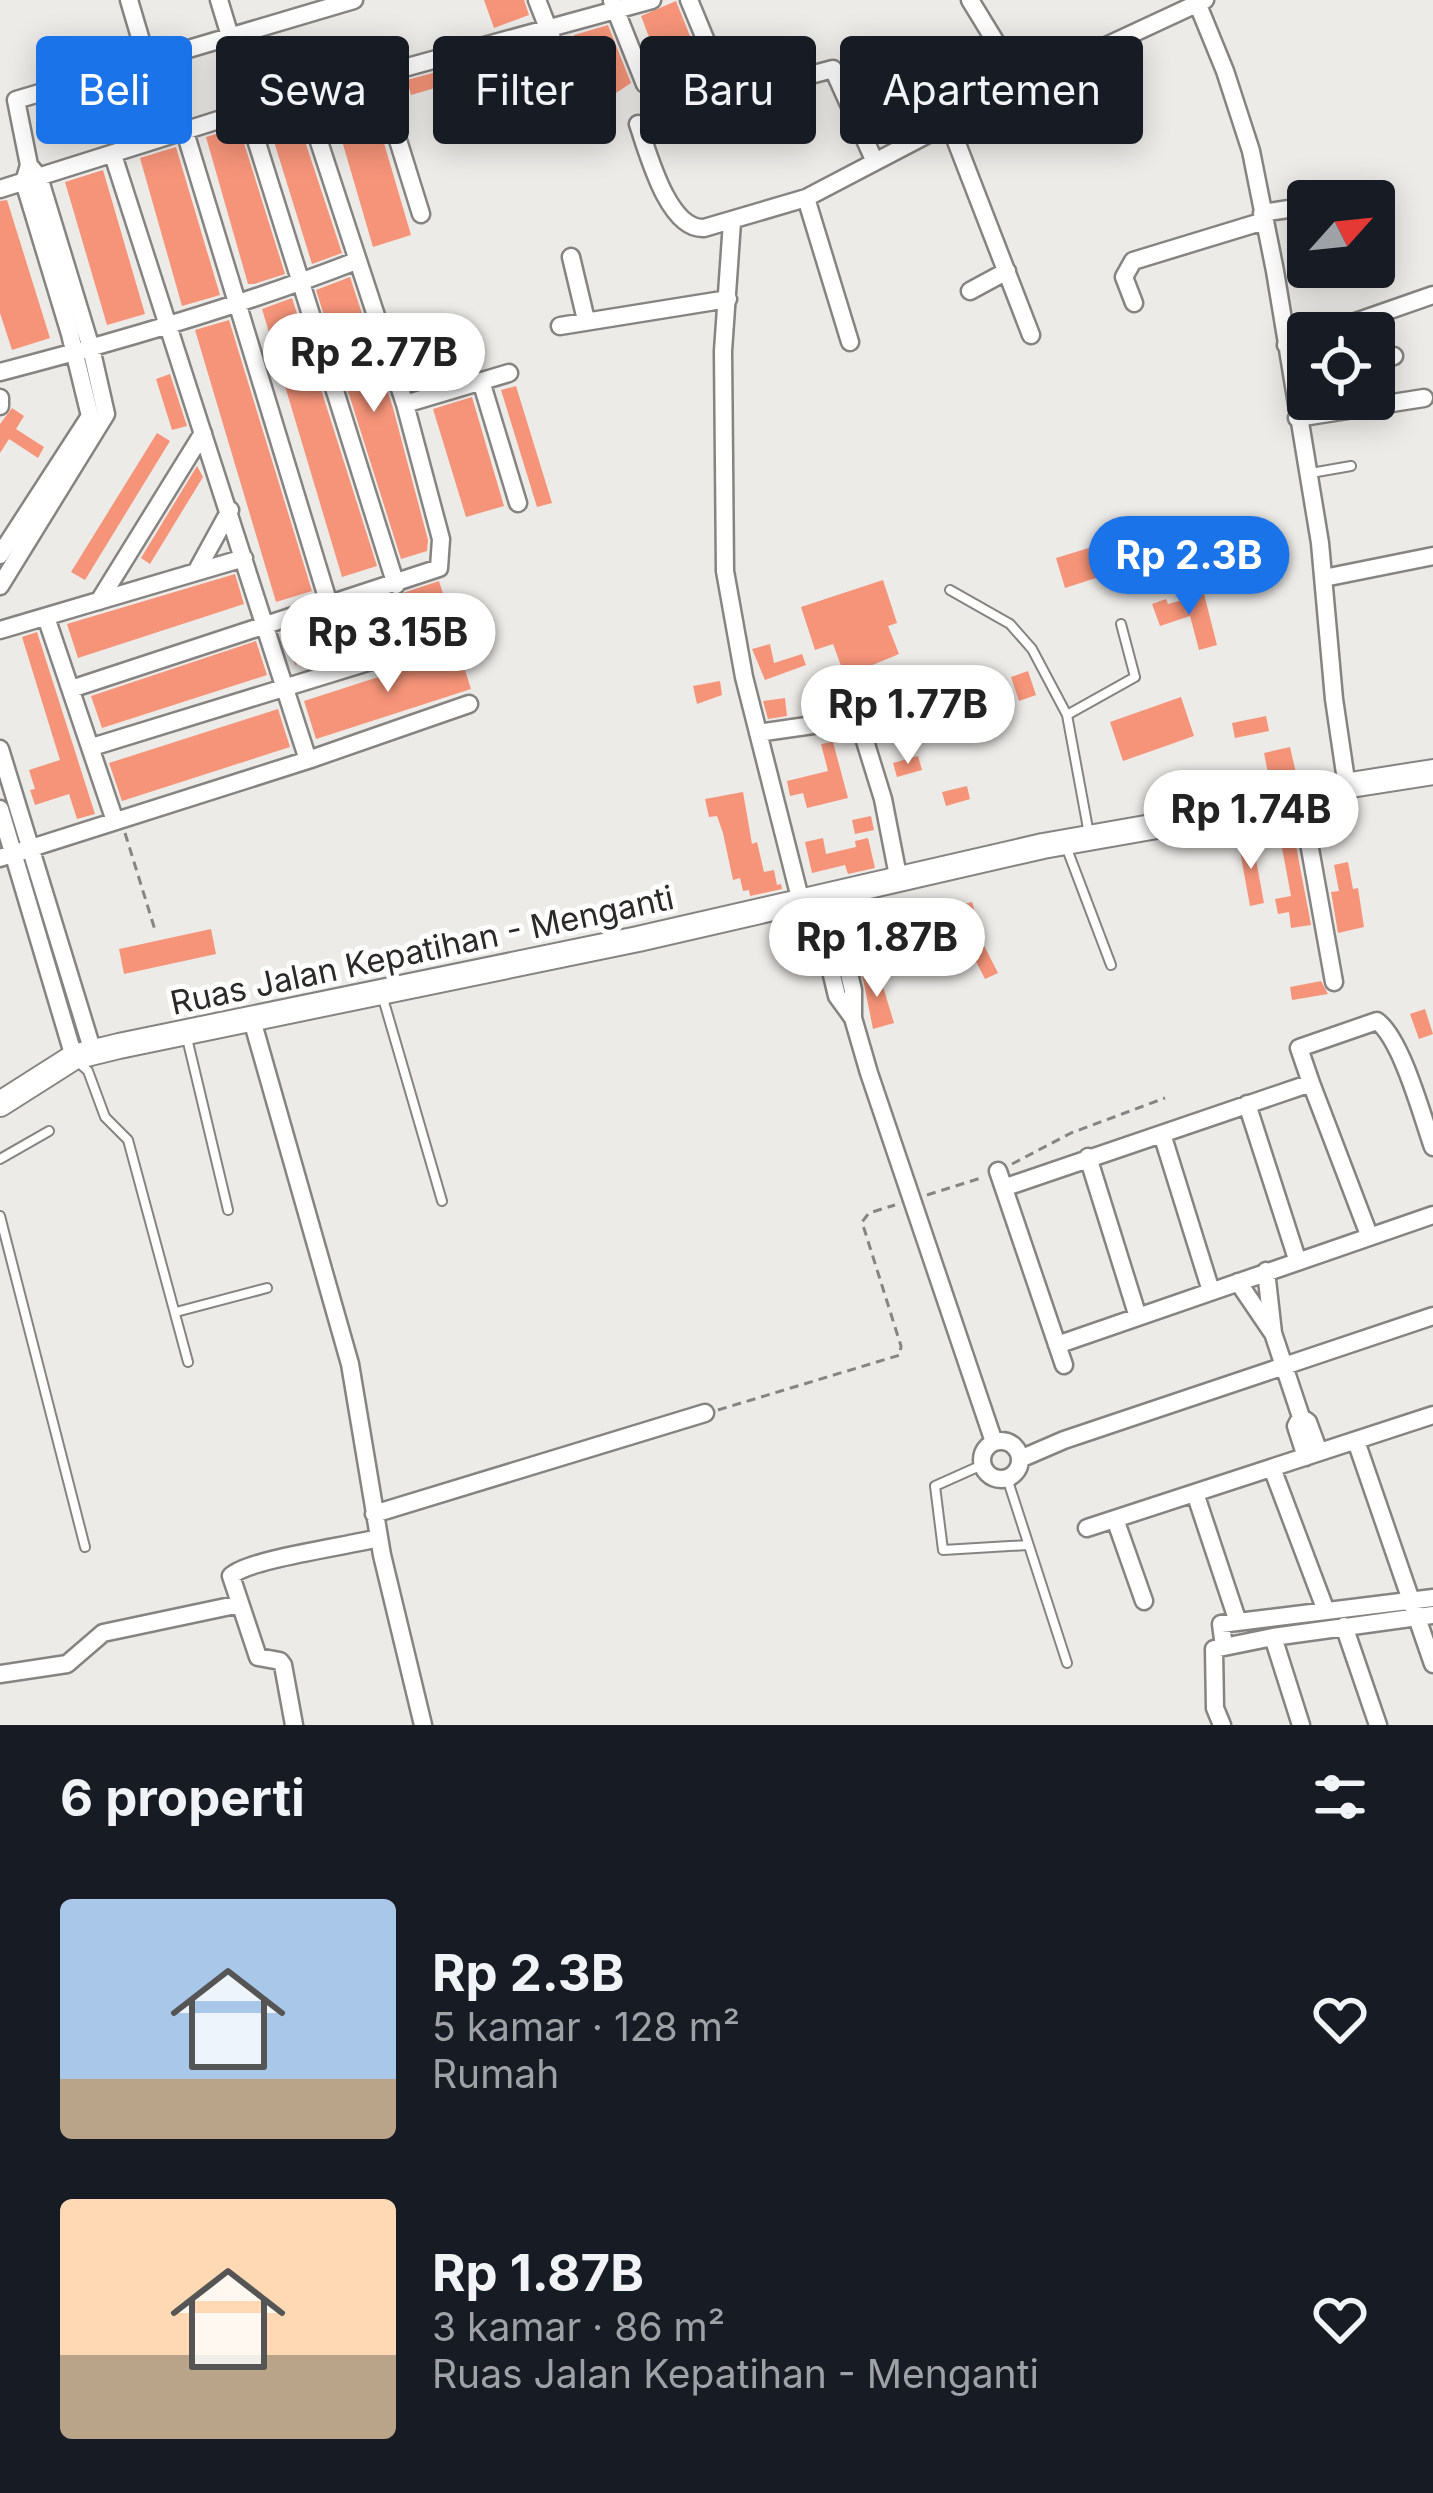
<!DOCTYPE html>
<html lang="id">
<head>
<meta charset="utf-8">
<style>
  :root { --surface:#171b24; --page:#20242c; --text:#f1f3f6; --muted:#9ea1a6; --accent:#1a73e8 }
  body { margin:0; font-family:Inter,sans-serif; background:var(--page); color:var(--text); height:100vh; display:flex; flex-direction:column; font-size:45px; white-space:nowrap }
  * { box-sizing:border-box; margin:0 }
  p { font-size:39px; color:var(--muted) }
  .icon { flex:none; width:66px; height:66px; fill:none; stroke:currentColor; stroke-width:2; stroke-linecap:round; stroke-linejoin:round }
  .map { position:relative; height:1725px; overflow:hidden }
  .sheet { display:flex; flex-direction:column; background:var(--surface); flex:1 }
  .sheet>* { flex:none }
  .banner { position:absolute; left:36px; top:36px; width:1362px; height:108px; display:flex; gap:24px }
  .needle { width:78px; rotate:63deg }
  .controls { position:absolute; left:1287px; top:180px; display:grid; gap:24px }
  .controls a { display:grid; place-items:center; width:108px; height:108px; border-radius:12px; background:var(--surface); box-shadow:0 6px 30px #0003; font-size:60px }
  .price { position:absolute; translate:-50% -102px; padding:0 27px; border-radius:42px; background:#fff; color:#222; font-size:39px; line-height:78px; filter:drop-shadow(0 3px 6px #0008) }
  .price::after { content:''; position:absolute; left:50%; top:72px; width:36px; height:27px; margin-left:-18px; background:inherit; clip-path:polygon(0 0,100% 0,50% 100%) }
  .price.current { background:var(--accent); color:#fff }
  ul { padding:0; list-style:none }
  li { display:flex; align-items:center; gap:36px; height:300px; padding:0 60px }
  li span { display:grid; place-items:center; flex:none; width:336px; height:240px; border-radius:12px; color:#555 }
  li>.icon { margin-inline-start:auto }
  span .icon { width:144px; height:144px; fill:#fffc; stroke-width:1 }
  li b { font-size:51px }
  h2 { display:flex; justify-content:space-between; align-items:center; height:144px; padding:0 60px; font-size:51px }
  .tag { padding:0 42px; border-radius:12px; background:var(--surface); box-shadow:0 6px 30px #0003; font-size:42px; line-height:108px }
  .tag.current { background:var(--accent); color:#fff }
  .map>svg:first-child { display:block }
  .building { fill:#f59479 }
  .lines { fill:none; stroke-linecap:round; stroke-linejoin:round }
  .service-casing { stroke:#868482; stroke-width:12 }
  .minor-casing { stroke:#868482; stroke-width:21 }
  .secondary-casing { stroke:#868482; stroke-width:28 }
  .path { stroke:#878583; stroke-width:3; stroke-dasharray:9 6; stroke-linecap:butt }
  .service { stroke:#fff; stroke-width:8 }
  .minor { stroke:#fff; stroke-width:16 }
  .secondary { stroke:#fff; stroke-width:24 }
  .labels { text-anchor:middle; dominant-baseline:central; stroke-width:10; stroke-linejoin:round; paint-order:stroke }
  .street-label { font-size:33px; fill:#2b2a29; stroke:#fff }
</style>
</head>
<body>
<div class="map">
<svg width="1433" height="1725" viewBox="0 0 1433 1725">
  <rect width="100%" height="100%" fill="#edebe8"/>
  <path class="building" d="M484 0H524L529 15 494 28Z
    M676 1 706 76 669 90 641 16Z
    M608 25 631 83 613 95 616 103 602 109 574 35Z
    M540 44 545 56 411 95 407 80Z
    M369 92 411 235 373 247 331 103Z
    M295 111 342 253 312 264 267 119Z
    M239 127 285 274 254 284H248L206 137Z
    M176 147 220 295 182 306 140 158Z
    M103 170 145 314 107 325 65 182Z
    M7 200 50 338 12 350 0 313V201Z
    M350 277 393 408 428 540 427 551 401 559 316 290Z
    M292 298 377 566 342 577 262 309Z
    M229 320 312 591 276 602 195 330Z
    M170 374 187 426 172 430 156 379Z
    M516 386 552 503 537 507 501 390Z
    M472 397 504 506 466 517 433 409Z
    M12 408 24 416 16 429 44 447 38 458 9 439 0 453V424Z
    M157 433 170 441 85 580 71 572Z
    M197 466 203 477 150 564 141 558Z
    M1092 547 1102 576 1065 588 1056 558Z
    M235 574 244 604 78 658 67 624Z
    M883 580 897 623 888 626 899 654 858 671 860 677 847 682 833 644 815 650 801 607Z
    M439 581 450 616 295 665 285 632Z
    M1204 594 1217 645 1199 650 1190 616 1160 626 1152 604 1166 599 1168 604Z
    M37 632 95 814 77 819 69 794 35 805 30 790 35 789 29 770 60 760 22 637Z
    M256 641 267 675 102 728 91 696Z
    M770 644 774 663 802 654 806 665 765 680 752 649Z
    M459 651 471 689 316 739 304 701Z
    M1028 671 1036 695 1019 701 1011 677Z
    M720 681 722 695 697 704 693 686Z
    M1181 697 1194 736 1123 761 1110 722Z
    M785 698 787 716 768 719 763 701Z
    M950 706 955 718 969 714 973 725 946 734 938 710Z
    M278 709 290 747 122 801 109 763Z
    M1266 716 1269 731 1235 738 1232 723Z
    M833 742 848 798 807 808 803 793 790 796 787 781 828 771 821 744Z
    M1290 747 1296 773 1270 783 1264 753Z
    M918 756 922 770 897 777 893 763Z
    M967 786 970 799 946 806 942 792Z
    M743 792 752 844 757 842 764 872 774 870 777 885 781 884 782 889 750 896 749 890 743 891 740 878 733 880 723 833 717 816 709 817 705 799Z
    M871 816 874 830 855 834 852 820Z
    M1294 835 1311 925 1291 928 1289 912 1278 914 1275 899 1291 896 1280 837Z
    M823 838 826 854 856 847 855 841 868 838 875 868 848 874 845 865 812 873 805 842Z
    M1252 838 1264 903 1250 906 1238 840Z
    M1348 862 1353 889 1358 888 1364 927 1338 933 1331 892 1339 891 1334 865Z
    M972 902 978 923 973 924 998 973 985 979 959 928 944 932 938 911Z
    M211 929 216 954 124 974 119 949Z
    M878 970 894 1023 873 1029 862 974Z
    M1321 981 1328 994 1292 1000 1290 987Z
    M1425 1009 1433 1034 1419 1039 1410 1014Z"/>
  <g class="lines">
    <g class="service-casing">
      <path id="service" d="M1311 473 1351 466
        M950 590 1010 624 1032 649 1067 715 1089 834
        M1067 715 1135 677 1121 624
        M1067 849 1111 965
        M382 995 442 1201
        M186 1034 228 1210
        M76 1060 88 1071 105 1117 128 1140 188 1362
        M0 1159 49 1131
        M0 1216 85 1547
        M176 1312 267 1288
        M982 1465 935 1486 943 1550 1028 1545
        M1007 1478 1067 1663"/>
    </g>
    <g class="minor-casing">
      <path id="minor" d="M129 0 147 61
        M219 0 230 36
        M537 0 573 92
        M689 0 718 70
        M970 0 1022 85
        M1196 0 1225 71 1251 151 1275 271 1320 543 1334 699 1347 787
        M612 1 645 84
        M378 76 421 214
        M776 84 833 69 875 162
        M247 111 396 585
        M949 123 1031 335
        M638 124C648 153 668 230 704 228L806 198 1022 85 1205 0
        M185 132 329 604
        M113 155 308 760
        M29 165 16 100 354 0
        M0 189 247 111 652 0
        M806 198 850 342
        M1339 201 1351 199
        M1262 213 1308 206
        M732 222 723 351 725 571 744 677 801 902
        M571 257 586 320
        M970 291 1007 271
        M1134 303 1124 277 1133 261 1264 221
        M560 326 728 299
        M1324 333 1433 295
        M1286 345 1308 338
        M1374 361 1394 356
        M0 372C120 341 241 306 356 261
        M481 381 518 503
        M0 398V406
        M405 404 509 373
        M1297 418 1424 398
        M0 555 90 416 70 334 24 182 29 165 39 177 91 348 106 414 0 586
        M196 572 230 510
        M1324 578 1433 556
        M99 601 203 433
        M46 617 115 821
        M0 630 244 558
        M71 689 439 568 441 539 405 404 304 96
        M758 733 848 720 861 728 883 799 899 881
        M92 747 420 646
        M0 749 93 1052
        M1300 793 1334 982
        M0 809 74 1057
        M0 858 308 760 469 704
        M830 897 853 990V1018L869 1073 994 1442
        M814 900 837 996 853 1018
        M252 1020 350 1364 382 1555 423 1725
        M1311 1083 1369 1235
        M1247 1104 1297 1259
        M1162 1134 1211 1291
        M1088 1157 1138 1317
        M998 1171 1064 1365
        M1006 1187 1311 1083 1299 1048 1377 1021C1402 1040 1422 1116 1433 1147
        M1266 1271 1273 1333 1301 1417 1308 1422 1319 1452
        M1238 1282 1272 1332
        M1057 1345 1433 1215
        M1301 1417 1296 1426 1306 1457
        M982 1460a19 19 0 1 1 38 0a19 19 0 1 1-38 0Z
        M1356 1441 1433 1664
        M1020 1459 1064 1440 1433 1316
        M1272 1468 1326 1611
        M1195 1493 1238 1622
        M374 1514 705 1413
        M1115 1519 1144 1601
        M1087 1528 1433 1415
        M1344 1626 1378 1725
        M1273 1637 1301 1725
        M1224 1647 1221 1624 1433 1598
        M0 1674 67 1664 103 1633 240 1604
        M294 1725 283 1665 280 1661 258 1657 231 1576C248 1559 349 1546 378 1538
        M1222 1725 1215 1708 1214 1649 1273 1637 1433 1615"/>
    </g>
    <g class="secondary-casing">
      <path id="secondary" d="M0 1104 74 1057 119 1046 638 939 1043 846 1157 826 1300 793 1433 772"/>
    </g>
    <path class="path" d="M125 833 155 930
      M1012 1164 1071 1133 1165 1098
      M927 1195 981 1178
      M718 1410 900 1355 901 1346 862 1222 869 1213 895 1205"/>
    <use href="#service" class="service"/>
    <use href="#minor" class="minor"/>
    <use href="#secondary" class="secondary"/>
  </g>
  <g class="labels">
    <g class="street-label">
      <text transform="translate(422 950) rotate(-12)">Ruas Jalan Kepatihan - Menganti</text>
    </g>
  </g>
</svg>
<div class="controls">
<a><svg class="needle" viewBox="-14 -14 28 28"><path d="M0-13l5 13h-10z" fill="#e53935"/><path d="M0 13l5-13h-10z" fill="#9ea1a6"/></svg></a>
<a><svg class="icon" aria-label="locate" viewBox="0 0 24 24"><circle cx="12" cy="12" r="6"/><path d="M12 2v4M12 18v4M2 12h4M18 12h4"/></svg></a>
</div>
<b class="price" style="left:374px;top:415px">Rp 2.77B</b>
<b class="price current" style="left:1189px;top:618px">Rp 2.3B</b>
<b class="price" style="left:388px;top:695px">Rp 3.15B</b>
<b class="price" style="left:908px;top:767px">Rp 1.77B</b>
<b class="price" style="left:1251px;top:872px">Rp 1.74B</b>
<b class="price" style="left:877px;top:1000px">Rp 1.87B</b>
<div class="banner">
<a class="tag current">Beli</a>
<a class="tag">Sewa</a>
<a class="tag">Filter</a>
<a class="tag">Baru</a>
<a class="tag">Apartemen</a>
</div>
</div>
<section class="sheet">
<h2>6 properti<svg class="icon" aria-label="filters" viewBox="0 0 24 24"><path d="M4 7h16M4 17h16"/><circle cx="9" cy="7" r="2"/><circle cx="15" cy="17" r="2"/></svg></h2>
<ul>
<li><span style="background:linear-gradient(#a9c7e8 75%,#b9a48a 0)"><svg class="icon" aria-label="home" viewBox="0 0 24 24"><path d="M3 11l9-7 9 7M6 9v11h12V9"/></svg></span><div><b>Rp 2.3B</b><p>5 kamar · 128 m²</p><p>Rumah</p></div><svg class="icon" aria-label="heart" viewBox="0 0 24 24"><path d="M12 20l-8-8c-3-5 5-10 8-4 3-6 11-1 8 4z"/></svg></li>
<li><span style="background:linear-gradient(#ffd9b3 65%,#b9a48a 0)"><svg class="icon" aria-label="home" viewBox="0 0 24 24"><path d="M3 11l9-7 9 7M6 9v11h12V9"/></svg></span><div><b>Rp 1.87B</b><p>3 kamar · 86 m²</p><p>Ruas Jalan Kepatihan - Menganti</p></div><svg class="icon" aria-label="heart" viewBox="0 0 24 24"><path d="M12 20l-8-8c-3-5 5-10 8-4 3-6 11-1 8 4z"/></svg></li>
</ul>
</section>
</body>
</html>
